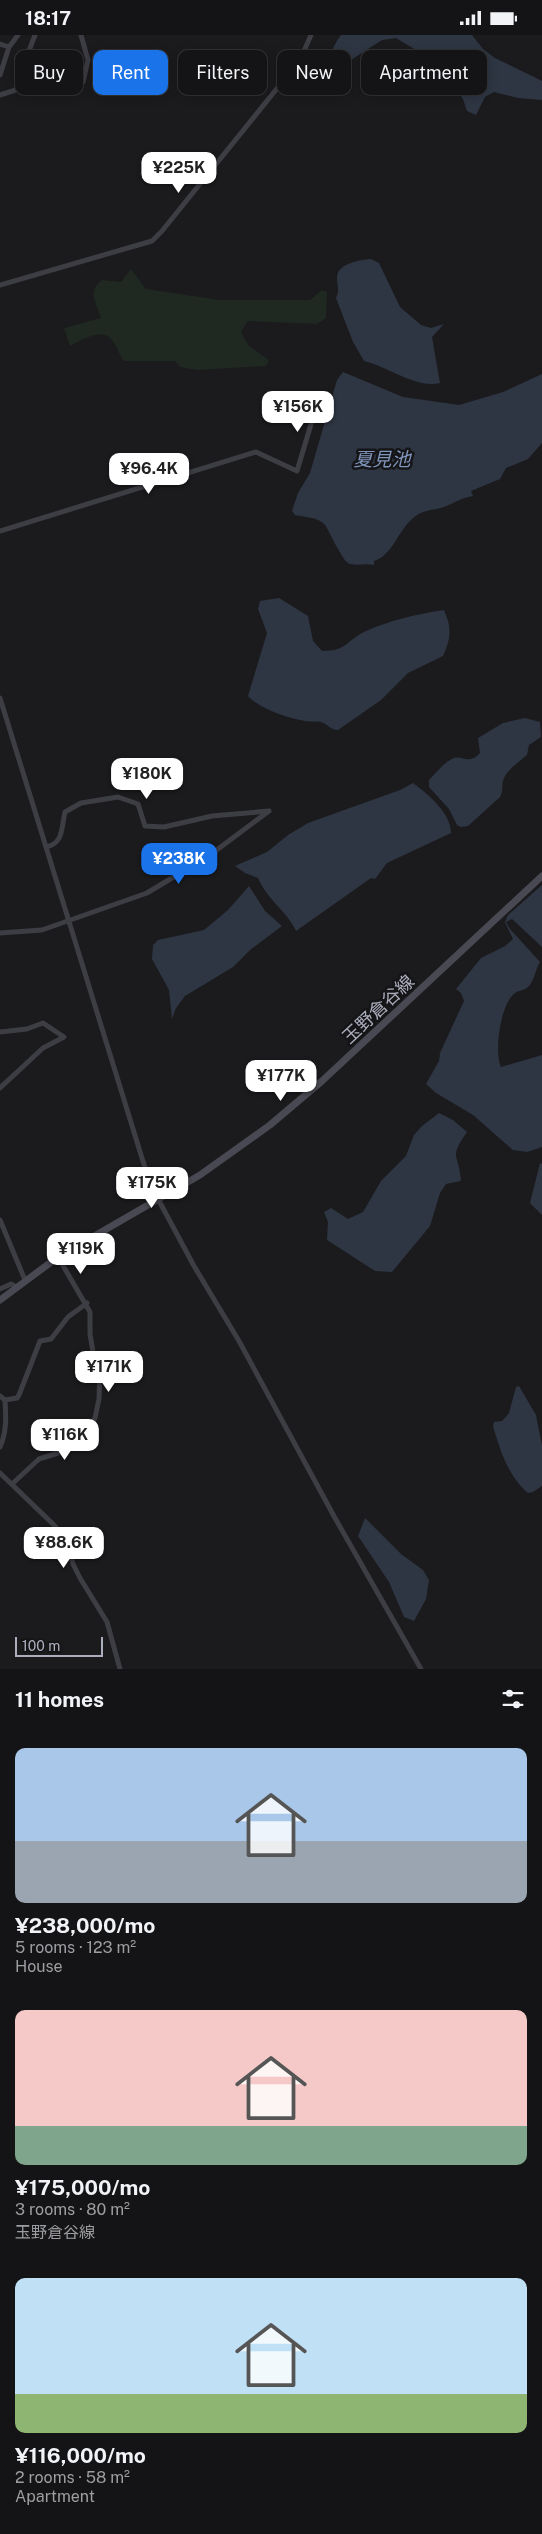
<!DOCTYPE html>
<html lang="en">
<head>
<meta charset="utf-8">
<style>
  :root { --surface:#141416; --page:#212123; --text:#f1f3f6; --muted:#9d9ea1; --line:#333335; --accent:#1a73e8 }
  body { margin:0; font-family:"Public Sans","Noto Sans JP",sans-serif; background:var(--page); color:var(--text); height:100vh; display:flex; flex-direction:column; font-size:19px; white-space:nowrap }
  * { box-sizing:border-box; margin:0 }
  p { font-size:16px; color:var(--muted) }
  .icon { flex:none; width:28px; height:28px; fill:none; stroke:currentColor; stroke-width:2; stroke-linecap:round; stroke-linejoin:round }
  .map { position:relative; height:1634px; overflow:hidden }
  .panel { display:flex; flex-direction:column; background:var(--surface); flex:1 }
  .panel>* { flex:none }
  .banner { position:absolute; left:15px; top:15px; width:512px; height:45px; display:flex; gap:10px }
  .scale { position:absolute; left:15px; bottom:12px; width:88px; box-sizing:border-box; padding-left:5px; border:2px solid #acaebd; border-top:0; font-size:14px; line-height:18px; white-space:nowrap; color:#acaebd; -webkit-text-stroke:4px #151518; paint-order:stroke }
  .price { position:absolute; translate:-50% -42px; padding:0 11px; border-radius:10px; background:#fff; color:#222; font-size:16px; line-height:32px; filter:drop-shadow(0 1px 2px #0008) }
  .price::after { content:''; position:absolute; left:50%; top:30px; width:15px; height:11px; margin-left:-8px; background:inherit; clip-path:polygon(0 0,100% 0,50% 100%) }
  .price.active { background:var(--accent); color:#fff }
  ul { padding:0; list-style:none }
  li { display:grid; align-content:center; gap:10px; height:265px; padding:0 15px }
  li span { display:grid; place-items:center; height:155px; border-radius:10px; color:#555 }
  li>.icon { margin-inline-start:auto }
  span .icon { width:90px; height:90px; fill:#fffc; stroke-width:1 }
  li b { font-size:21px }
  h2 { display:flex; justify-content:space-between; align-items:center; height:60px; padding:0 15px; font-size:21px }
  .tag { padding:0 18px; border-radius:10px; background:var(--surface); box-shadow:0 2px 12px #0003,0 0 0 1px var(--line); font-size:18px; line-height:45px }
  .tag.active { background:var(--accent); color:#fff }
  .status { display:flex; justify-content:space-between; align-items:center; height:35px; padding:0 25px; background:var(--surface); direction:ltr }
  .status svg { height:14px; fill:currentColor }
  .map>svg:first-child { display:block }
  .green { fill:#1f2922 }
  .water { fill:#2e3643 }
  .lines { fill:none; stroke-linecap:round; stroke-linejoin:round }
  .street { stroke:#3d3d44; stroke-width:5 }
  .secondary { stroke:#484952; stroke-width:7 }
  .labels { text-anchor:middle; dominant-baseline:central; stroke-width:5; stroke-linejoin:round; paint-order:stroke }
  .street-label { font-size:18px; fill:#acaebd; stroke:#151518 }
  .water-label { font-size:19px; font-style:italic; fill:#8095bb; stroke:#151518 }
</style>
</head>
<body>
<div class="status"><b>18:17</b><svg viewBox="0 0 49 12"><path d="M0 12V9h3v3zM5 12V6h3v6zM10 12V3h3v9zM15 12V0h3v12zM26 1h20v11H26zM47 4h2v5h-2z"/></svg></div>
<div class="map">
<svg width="542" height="1634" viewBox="0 0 542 1634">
  <rect width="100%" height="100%" fill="#1b1a1d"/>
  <path class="green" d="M131 234 146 254 220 265H310L322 255 327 257 326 283 317 289 248 286 241 297 249 311 269 325 266 331 197 335 180 332 175 326H124C119 320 117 311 112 305 102 292 80 306 70 311L64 293 101 283C96 267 87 256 102 245L121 247Z"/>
  <path class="water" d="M341 0H472L483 14 495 23 542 46V65L518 63 494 57 485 62 476 80 467 76 463 64 444 37 426 21 396 3 382 5 351 25 333 61 329 57C328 35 327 18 341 0Z
    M371 224 379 228 400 272 421 290 431 293 444 289 432 302 440 348C416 354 387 331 364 326L353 307 336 263C340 255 337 251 337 242 338 228 360 225 371 224Z
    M343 337 403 362 459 370 503 357 542 339V408L528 424 506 433 500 444 471 456 473 461C461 463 454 468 444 472 432 476 423 474 412 484 398 496 392 521 374 526V530C366 528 358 531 350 529 343 528 330 497 325 490 318 482 304 482 295 480L292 476 298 458 310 438 337 345Z
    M279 563 308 581 313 606 322 616C348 616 346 605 366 596 391 585 417 579 444 575 452 593 451 603 443 621L408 638 381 665 338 695C330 695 328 689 321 687 316 686 310 687 305 686 287 683 260 674 248 661L267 598 258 574 260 566Z
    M525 683 540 687 541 702 529 710 527 720C519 727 509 733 504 743 501 749 504 755 500 762L468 791 461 792 457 790 449 774 429 752V745C435 739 443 729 450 725 462 717 467 732 480 718L478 703 503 688Z
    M413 748C428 759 451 778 451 798L387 828 375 844 371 843 296 896C287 876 268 866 258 843L245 838 235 831 267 817 288 800 308 788 400 755Z
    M542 850V912L512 884 506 887 510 894 540 927C535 935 535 944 529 951 525 956 519 955 515 958 500 969 494 1017 501 1032L542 1020V1112L527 1117 513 1115 473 1080 436 1058 426 1049 439 1026 440 1018 464 966 461 958 456 954 481 923 505 911 513 904 505 887 508 880Z
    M249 851 265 876 282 891 250 915 233 932 185 961 176 973 172 984 169 955 152 924 153 910 158 905 204 895 228 875Z
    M439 1078 453 1085 467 1097C448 1124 459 1118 461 1146L446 1149 440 1158 430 1191 392 1237 375 1236 327 1205 328 1187 324 1177 331 1173 348 1184 363 1177 381 1146 406 1121 414 1100 422 1091Z
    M540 1128 542 1129V1180L530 1168Z
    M519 1351 536 1380 542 1410V1451L533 1457 528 1458C508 1441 500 1415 493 1391L494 1387 502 1386 509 1378 516 1352Z
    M365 1483 401 1519 423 1535 429 1545 426 1564 414 1586 404 1582 389 1547 358 1501Z"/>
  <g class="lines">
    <path class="street" d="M81 0 88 25 83 47
      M0 9 9 12
      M0 40 9 12 18 0
      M0 60 31 50 27 21 35 0
      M0 250 152 206 162 196 300 25 311 0
      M0 496 256 417 297 436 318 366
      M0 663 150 1149 194 1231 239 1306 335 1483 421 1634
      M46 812C64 808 61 793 65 777L81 768 118 762 138 769 145 791 164 792 212 781 269 776
      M0 898 42 895 147 858 210 820 269 776
      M0 997 27 994 43 988 64 1002 43 1013 0 1053
      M0 1185 25 1245
      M0 1254 11 1249 16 1252
      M0 1361 5 1365C6 1381 7 1397 0 1412
      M5 1365 17 1363 19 1360 40 1306 51 1304 68 1282 87 1268
      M0 1438 55 1491 68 1508 73 1529 80 1543 107 1587 120 1634
      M12 1449 39 1424 61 1417 85 1398 95 1383 99 1364 100 1331 93 1317 90 1299V1277L58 1222"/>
    <path class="secondary" d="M0 1265 58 1222 200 1140 270 1090 322 1046 542 841"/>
  </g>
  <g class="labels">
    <g class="street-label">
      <text transform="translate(378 974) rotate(-43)">玉野倉谷線</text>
    </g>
    <g class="water-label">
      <text x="382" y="424">夏見池</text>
    </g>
  </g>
</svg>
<div class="scale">100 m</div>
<b class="price" style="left:179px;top:159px">¥225K</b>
<b class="price" style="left:298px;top:398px">¥156K</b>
<b class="price" style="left:149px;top:460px">¥96.4K</b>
<b class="price" style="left:147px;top:765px">¥180K</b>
<b class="price active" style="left:179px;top:850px">¥238K</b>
<b class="price" style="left:281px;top:1067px">¥177K</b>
<b class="price" style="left:152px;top:1174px">¥175K</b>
<b class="price" style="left:81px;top:1240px">¥119K</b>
<b class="price" style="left:109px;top:1358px">¥171K</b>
<b class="price" style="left:65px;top:1426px">¥116K</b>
<b class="price" style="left:64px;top:1534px">¥88.6K</b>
<div class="banner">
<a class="tag">Buy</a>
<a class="tag active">Rent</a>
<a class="tag">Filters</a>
<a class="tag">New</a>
<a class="tag">Apartment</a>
</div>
</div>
<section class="panel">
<h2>11 homes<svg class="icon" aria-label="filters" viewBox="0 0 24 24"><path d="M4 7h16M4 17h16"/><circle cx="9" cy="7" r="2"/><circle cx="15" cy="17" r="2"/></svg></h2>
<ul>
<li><span style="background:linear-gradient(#a9c7e8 60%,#9aa5b1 0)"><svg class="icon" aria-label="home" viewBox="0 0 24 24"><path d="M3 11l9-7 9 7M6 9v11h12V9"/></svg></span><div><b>¥238,000/mo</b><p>5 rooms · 123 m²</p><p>House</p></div></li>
<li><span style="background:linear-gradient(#f6c9c9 75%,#7fa58c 0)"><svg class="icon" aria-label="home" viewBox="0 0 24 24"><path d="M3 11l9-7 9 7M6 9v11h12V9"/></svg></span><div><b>¥175,000/mo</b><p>3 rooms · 80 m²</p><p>玉野倉谷線</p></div></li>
<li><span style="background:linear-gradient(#bfe0f5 75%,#8fb573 0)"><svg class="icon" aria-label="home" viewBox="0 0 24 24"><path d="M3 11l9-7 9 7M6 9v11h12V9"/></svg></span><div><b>¥116,000/mo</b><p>2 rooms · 58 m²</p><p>Apartment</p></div></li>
</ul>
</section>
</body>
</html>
